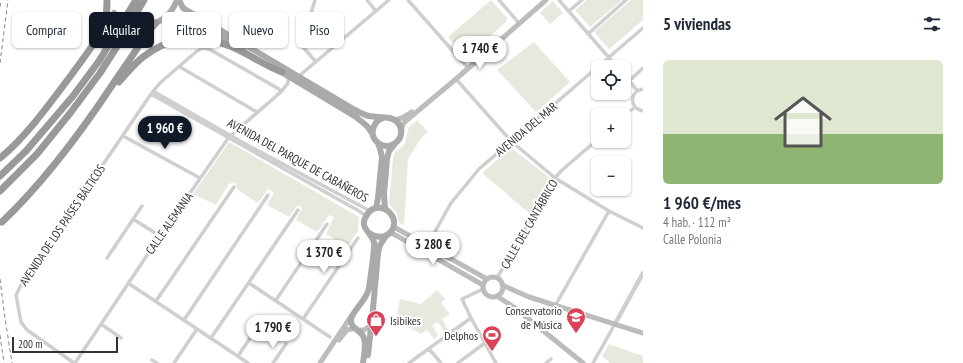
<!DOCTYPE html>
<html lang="es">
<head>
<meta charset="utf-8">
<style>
  :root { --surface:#fff; --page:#f2f2f3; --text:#1f2937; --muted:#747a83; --line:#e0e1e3; --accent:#111827 }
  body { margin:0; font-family:"PT Sans Narrow",sans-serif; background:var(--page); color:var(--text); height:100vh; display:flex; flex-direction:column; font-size:15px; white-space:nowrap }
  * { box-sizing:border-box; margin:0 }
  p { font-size:13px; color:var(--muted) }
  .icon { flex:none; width:22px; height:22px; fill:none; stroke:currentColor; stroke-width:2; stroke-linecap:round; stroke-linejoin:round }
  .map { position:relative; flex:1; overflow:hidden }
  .sheet { display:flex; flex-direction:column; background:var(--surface); width:320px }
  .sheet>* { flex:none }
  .banner { position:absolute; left:12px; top:12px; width:380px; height:36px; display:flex; gap:8px }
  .controls { position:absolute; left:591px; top:60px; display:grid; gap:8px }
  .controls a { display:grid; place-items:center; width:40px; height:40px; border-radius:6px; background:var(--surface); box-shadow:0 1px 3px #0004; font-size:20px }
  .scale { position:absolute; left:12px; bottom:10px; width:106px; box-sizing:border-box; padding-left:4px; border:2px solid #323232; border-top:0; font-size:11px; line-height:14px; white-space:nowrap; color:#323232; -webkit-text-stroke:3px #fff; paint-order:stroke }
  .price { position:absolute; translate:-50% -34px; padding:0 9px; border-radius:14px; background:#fff; color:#222; font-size:13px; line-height:26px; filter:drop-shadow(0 1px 2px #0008) }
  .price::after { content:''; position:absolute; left:50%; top:24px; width:12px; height:9px; margin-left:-6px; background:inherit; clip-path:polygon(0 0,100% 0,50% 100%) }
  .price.selected { background:var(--accent); color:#fff }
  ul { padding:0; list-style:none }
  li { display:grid; align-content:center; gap:8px; height:212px; padding:0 20px }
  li+li { border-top:1px solid var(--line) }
  li span { display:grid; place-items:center; height:124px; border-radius:6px; color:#555 }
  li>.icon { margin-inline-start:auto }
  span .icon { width:72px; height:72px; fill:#fffc; stroke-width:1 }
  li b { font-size:17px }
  h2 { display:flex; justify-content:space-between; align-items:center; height:48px; padding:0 20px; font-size:17px }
  .chip { padding:0 14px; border-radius:6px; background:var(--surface); box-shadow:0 1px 3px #0004; font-size:14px; line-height:36px }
  .chip.selected { background:var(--accent); color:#fff }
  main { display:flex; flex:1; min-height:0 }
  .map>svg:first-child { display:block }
  .green { fill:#e6eade }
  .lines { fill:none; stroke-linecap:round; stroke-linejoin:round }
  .minor { stroke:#cfcfcf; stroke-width:3.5 }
  .tertiary { stroke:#cfcfcf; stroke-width:4.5 }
  .secondary { stroke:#bcbcbc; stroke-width:5 }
  .primary { stroke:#aaa; stroke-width:6 }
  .motorway { stroke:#999; stroke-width:7 }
  .rail { stroke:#878787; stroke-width:1; stroke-dasharray:4 3; stroke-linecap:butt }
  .primary-bridge { stroke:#aaa; stroke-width:6 }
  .labels { text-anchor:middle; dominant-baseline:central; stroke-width:4; stroke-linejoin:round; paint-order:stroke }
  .street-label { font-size:12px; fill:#323232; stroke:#fff }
  .poi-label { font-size:12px; fill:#323232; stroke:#fff; text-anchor:end }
</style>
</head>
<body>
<main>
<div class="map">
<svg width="643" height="363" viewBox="0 0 643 363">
  <rect width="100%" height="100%" fill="#fff"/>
  <path class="green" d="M491 0 507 18 506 22 468 55 464 54 448 37Z
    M587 0H622L590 27 575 10Z
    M631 0H643V20L609 49 594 32Z
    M553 1 563 13 550 24 540 13Z
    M534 42 570 82 536 112 497 70Z
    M417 120 428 132 421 138 408 159 404 226 399 222 396 212 389 204 393 158 395 152 402 147 405 143 409 127Z
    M229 142 359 217 358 231 347 247 326 234 334 217 329 215 317 232 296 220 302 208 298 205 289 217 267 205 274 193 268 189 258 203 238 190 235 182 229 184 216 205 193 194Z
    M511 148 550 178 529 213 482 173Z
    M437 290 445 299 441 303 450 314 442 319 448 330 444 332 438 322 432 325 438 336 434 339 427 330 421 334 396 321 400 299 421 304Z
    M609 344 643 356V363H610L602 356Z"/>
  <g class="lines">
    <path class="minor" d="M315 0 302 43 303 47 316 62
      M367 0 375 10
      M408 0 467 67
      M499 0 518 22
      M559 0 617 67
      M569 11 582 0
      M588 34 626 0
      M180 67 257 112
      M624 75 637 90
      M299 76 389 0
      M456 79 511 141 555 178 609 211 643 228
      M629 81 643 68
      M643 89C629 92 629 108 643 111
      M153 91 240 141 370 211
      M151 94 359 211 366 216
      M624 116 635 107
      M123 136 200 178
      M133 219 160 236
      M427 246 451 203 479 169 643 28
      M107 258 142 206
      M497 278 555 178 561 171 598 139
      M128 283 248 363
      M249 283 330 337
      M483 289 462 299 471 318 496 363
      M276 300 327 224
      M156 301 234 187
      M555 306 609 211
      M303 319 358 238
      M184 320 268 195
      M101 324 121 338
      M211 338 298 210
      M429 349 441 363
      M238 356 259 325
      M152 360 157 363
      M74 363 27 330 21 322 16 295 21 285 151 94 160 83 197 51 203 48 209 49 279 89 281 92 277 95
      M75 363 160 236 229 137 281 92 288 83V79L287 76
      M174 363 197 329
      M273 363 286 344
      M409 363 471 318
      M458 363 485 343
      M546 363 551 359
      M593 363 615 324"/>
    <path class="tertiary" d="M615 324 643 273"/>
    <path class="secondary" d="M394 120 402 118 412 112
      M401 131 403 124 407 120 456 79 546 0
      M394 227 487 279
      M390 232 483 285
      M483 287a10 10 0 1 1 20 0a10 10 0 1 1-20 0Z
      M502 285 529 297 643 333
      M497 296 515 308 583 363
      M359 330H364L372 324
      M339 340 347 330 355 328
      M320 363 352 315"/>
    <path class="primary" d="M179 0 183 8 188 11 355 110C359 112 364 115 369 116 378 118 392 115 398 123 408 135 393 152 380 144 368 137 372 122 383 118
      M168 16 175 15 186 16 243 49
      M140 26C159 24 170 18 177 0
      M278 70 356 117 367 126 372 133
      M376 208 378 198 382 157 380 149 378 143
      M385 209 384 194 387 159 389 151 394 145
      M368 355 373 309 378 253 380 245 386 236
      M363 363C364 355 367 343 363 336 360 330 350 328 351 319 353 310 367 300 369 288 370 280 375 248 374 242 371 232 358 227 367 215 369 211 372 209 376 208 381 207 387 209 390 213 402 226 386 245 369 233"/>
    <path class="motorway" d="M119 82C127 73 134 64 143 57 168 37 200 34 230 46 248 53 263 65 282 72
      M0 158C26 137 51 102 72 74 84 57 99 40 105 19 107 13 107 7 107 1
      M0 176 26 151 73 96 99 61 136 0
      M0 191 37 154 71 112 100 73 116 48 144 0
      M2 222C44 182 79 135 111 87 123 69 136 51 147 33L156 23"/>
    <path class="rail" d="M0 7 1 0
      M0 63 8 0
      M0 279 5 318 12 363
      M0 335 4 363"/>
    <path class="primary-bridge" d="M114 13C122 21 129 25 140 26"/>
  </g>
  <defs>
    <g id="university-pin" transform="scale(1)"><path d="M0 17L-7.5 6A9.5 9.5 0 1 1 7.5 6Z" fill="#dc4157" stroke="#fff"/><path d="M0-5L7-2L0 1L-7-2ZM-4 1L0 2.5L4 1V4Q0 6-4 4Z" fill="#fff"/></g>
    <g id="shop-pin" transform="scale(1)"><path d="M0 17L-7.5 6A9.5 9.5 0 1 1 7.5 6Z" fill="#dc4157" stroke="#fff"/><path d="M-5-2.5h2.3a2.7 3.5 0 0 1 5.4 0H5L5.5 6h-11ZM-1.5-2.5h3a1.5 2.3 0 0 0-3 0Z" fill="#fff"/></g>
    <g id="stadium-pin" transform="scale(1)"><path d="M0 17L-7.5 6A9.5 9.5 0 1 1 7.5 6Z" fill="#dc4157" stroke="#fff"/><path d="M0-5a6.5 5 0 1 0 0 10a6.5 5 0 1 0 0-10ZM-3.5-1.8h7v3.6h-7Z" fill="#fff"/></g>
  </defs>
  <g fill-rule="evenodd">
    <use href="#university-pin" x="576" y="317"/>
    <use href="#shop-pin" x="376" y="320"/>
    <use href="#stadium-pin" x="492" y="335"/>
  </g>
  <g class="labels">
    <g class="street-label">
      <text transform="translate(526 129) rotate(-40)">AVENIDA DEL MAR</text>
      <text transform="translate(298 160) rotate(29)">AVENIDA DEL PARQUE DE CABAÑEROS</text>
      <text transform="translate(169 223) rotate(-55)">CALLE ALEMANIA</text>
      <text transform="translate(529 224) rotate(-60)">CALLE DEL CANTÁBRICO</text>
      <text transform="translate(62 225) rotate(-56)">AVENIDA DE LOS PAÍSES BÁLTICOS</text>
    </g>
    <g class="poi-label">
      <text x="562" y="310">Conservatorio<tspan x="562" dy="14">de Música</tspan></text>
      <text x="390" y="320" text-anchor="start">Isibikes</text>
      <text x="478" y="335">Delphos</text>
    </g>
  </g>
</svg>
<div class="controls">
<a><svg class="icon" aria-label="locate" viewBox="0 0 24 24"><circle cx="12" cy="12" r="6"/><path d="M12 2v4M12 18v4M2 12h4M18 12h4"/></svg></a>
<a>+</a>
<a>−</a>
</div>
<div class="scale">200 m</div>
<b class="price" style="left:480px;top:70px">1 740 €</b>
<b class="price selected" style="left:165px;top:150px">1 960 €</b>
<b class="price" style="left:433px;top:266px">3 280 €</b>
<b class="price" style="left:324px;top:274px">1 370 €</b>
<b class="price" style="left:273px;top:349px">1 790 €</b>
<div class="banner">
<a class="chip">Comprar</a>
<a class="chip selected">Alquilar</a>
<a class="chip">Filtros</a>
<a class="chip">Nuevo</a>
<a class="chip">Piso</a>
</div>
</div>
<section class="sheet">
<h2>5 viviendas<svg class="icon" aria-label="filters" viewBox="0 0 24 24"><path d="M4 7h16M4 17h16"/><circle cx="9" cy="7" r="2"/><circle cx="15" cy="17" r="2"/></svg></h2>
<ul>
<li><span style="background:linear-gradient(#dfe7d0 60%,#8fb573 0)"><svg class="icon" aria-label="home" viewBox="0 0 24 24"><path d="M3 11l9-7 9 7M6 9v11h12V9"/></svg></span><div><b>1 960 €/mes</b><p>4 hab. · 112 m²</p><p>Calle Polonia</p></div></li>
</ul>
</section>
</main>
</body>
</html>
